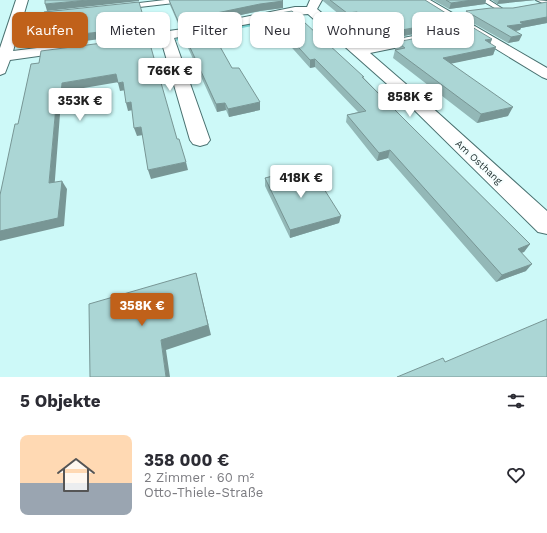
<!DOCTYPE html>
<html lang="de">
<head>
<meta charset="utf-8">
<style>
  :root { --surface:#fff; --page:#f2f2f3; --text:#2b2b33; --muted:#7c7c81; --line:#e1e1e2; --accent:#c0611a }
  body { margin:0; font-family:"Work Sans",sans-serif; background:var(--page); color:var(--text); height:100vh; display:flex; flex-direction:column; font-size:15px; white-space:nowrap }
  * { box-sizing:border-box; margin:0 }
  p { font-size:13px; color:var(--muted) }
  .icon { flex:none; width:22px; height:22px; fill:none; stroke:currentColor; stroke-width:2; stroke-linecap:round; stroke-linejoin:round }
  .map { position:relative; height:377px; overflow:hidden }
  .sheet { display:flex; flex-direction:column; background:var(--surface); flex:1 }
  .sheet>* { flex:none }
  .hud { position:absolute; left:12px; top:12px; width:523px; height:36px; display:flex; gap:8px }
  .price { position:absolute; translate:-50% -34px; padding:0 9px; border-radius:4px; background:#fff; color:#222; font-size:13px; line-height:26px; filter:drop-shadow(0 1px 2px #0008) }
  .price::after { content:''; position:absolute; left:50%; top:24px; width:12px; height:9px; margin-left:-6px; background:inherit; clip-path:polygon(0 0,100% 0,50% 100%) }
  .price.current { background:var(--accent); color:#fff }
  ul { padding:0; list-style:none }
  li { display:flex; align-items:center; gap:12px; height:100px; padding:0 20px }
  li+li { border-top:1px solid var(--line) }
  li span { display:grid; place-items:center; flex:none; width:112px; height:80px; border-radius:8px; color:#555 }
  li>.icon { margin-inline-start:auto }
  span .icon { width:48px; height:48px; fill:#fffc; stroke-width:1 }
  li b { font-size:17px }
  h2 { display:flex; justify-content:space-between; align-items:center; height:48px; padding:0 20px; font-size:17px }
  .chip { padding:0 14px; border-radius:8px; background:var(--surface); box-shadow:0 1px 3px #0004; font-size:14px; line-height:36px }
  .chip.current { background:var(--accent); color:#fff }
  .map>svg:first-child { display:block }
  .green { fill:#77d2d1 }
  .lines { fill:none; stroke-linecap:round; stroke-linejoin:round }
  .lane-casing { stroke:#497170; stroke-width:2 }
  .street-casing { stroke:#497170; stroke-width:2 }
  .lane { fill:#fff; fill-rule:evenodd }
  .street { fill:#fff; fill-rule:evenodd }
  .wall { fill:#93b8b7 }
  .shaded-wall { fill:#789695 }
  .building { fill:#abd6d5; stroke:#789695 }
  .labels { text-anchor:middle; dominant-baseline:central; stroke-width:4; stroke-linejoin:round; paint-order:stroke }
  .street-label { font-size:10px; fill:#1d2e2e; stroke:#f6fefe }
</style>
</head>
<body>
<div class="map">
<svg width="547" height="377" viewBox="0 0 547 377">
  <rect width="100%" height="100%" fill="#cdf9f8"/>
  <path class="green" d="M284 16 288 19 175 41 177 38 186 36Z"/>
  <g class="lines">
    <g class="lane-casing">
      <path id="lane" d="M165 0H186L183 2 122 9 119 7 122 5Z
        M481 0H489L503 9 498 10Z
        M536 0 547 1V5Z
        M61 11 65 13 64 15 17 20 13 18 17 16Z"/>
    </g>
    <g class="street-casing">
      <path id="street" d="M16 0H28L13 51 69 44 74 45 76 48 74 51 10 60 5 73 0 75V48Z
        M310 0H322L317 9 361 46 424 34 429 35 431 38 429 41 370 53 407 85 547 211V234L538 232 395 91 308 14 295 15 174 38 210 140 207 144 200 146 193 144 190 140 161 40 119 46 114 45 112 42 114 39 119 38 190 28 295 7H307Z
        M416 0H430L547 68V79L542 77Z"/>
    </g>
    <use href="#lane" class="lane"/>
    <use href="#street" class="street"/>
  </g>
  <path class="wall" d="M169 0H282L283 1V8L260 11 180 28 170 5Z
    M323 0H425L457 20 455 26 383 40 356 18 346 20 323 1Z
    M433 0H486L485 4 449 9Z
    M492 0H536L497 4Z
    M547 2V23L521 28 520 30 516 31 519 41 508 43 464 18 466 11 513 8Z
    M269 15 364 78 409 124 530 244 524 252 521 253 526 271 496 282 388 158 377 161 346 122 347 115 358 112 315 67 310 68 269 22Z
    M183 32 232 68 260 102V110L229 117 226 110 217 112 184 39Z
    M492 39 490 44 496 47 493 55 451 63 508 116 477 123 393 58 397 42Z
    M265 178 313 183 341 216 339 223 290 238 265 186Z"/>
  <path class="shaded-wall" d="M88 0H139V1L47 11 45 4Z
    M472 0H486L485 4 449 9 451 3Z
    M499 0H536L497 4Z
    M283 1V8L260 11 180 28 178 21 260 4Z
    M357 12 356 18 346 20 347 13Z
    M547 17V23L521 28 520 30 504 33 507 26 520 22Z
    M43 18H46V25Z
    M457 20 455 26 383 40 385 33Z
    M146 26 147 33 46 46 43 39Z
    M522 35 519 41 508 43 511 37Z
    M492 39 489 47 485 40Z
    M496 47 493 55 440 66 443 58Z
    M315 59V67L310 68V60Z
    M116 74 119 82 66 91 64 114H60L54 192 49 183 56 106 62 83Z
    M123 82 126 90 120 91 118 83Z
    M131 102 133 110 128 111 126 103Z
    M260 102V110L229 117 228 109Z
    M225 103 226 110 217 112 216 104Z
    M513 107 508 116 477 123 481 114Z
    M141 127 143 135 137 136 134 128Z
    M390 150 388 158 377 161 379 153Z
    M186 162 188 170 151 179 148 170Z
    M62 181 67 189 64 226 0 241V231Z
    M341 216 339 223 290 238V230Z
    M530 244 524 252 512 256 518 249Z
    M532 264 526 271 496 282 502 275Z
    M196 273 211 335 166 350 170 377H166L161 340Z"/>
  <path class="building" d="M45 0H88L45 4Z
    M169 0H282L283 1 260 4 178 21Z
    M330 0H425L457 20 385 33 357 12 347 13Z
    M446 0H472L451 3Z
    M139 2 146 26 43 39 46 18H43L44 12Z
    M547 2V17L520 22 523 24 507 26 522 35 511 37 466 11 491 8H513Z
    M292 11 364 77H362L409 124 530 244 518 249 532 264 502 275 390 150 379 153 347 115 366 111 315 59 310 60 269 15Z
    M209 27 232 68H239L260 102 228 109 225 103 216 104 183 32Z
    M472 27 492 39 485 40 496 47 443 58 513 107 481 114 395 50 405 48 397 42Z
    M148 37 177 139H179L186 162 148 170 141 127 134 128 131 102 126 103 123 82 118 83 116 74 62 83 60 106H56L49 183 62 181 58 218 0 231V195L15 124H18L31 64 39 63 41 51Z
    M304 168 313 183 319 181 341 216 290 230 265 178Z
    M196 273 208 325 161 340 166 377H90L89 304Z
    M547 319V377H397L443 358 445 362Z"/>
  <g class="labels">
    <g class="street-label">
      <text transform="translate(479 162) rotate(43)">Am Osthang</text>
    </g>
  </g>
</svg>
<b class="price" style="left:170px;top:92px">766K €</b>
<b class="price" style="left:410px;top:118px">858K €</b>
<b class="price" style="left:80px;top:122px">353K €</b>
<b class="price" style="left:301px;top:199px">418K €</b>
<b class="price current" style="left:142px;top:327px">358K €</b>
<div class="hud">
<a class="chip current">Kaufen</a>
<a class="chip">Mieten</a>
<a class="chip">Filter</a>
<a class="chip">Neu</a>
<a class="chip">Wohnung</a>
<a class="chip">Haus</a>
</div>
</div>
<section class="sheet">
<h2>5 Objekte<svg class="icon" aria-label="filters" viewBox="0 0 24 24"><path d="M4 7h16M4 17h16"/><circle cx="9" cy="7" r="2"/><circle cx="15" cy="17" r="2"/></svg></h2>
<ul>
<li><span style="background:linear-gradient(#ffd9b3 60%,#9aa5b1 0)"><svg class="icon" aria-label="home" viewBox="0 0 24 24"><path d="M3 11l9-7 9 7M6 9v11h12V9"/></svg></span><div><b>358 000 €</b><p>2 Zimmer · 60 m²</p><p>Otto-Thiele-Straße</p></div><svg class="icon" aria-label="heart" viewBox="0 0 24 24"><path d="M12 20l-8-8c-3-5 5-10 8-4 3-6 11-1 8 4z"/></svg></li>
</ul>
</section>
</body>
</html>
